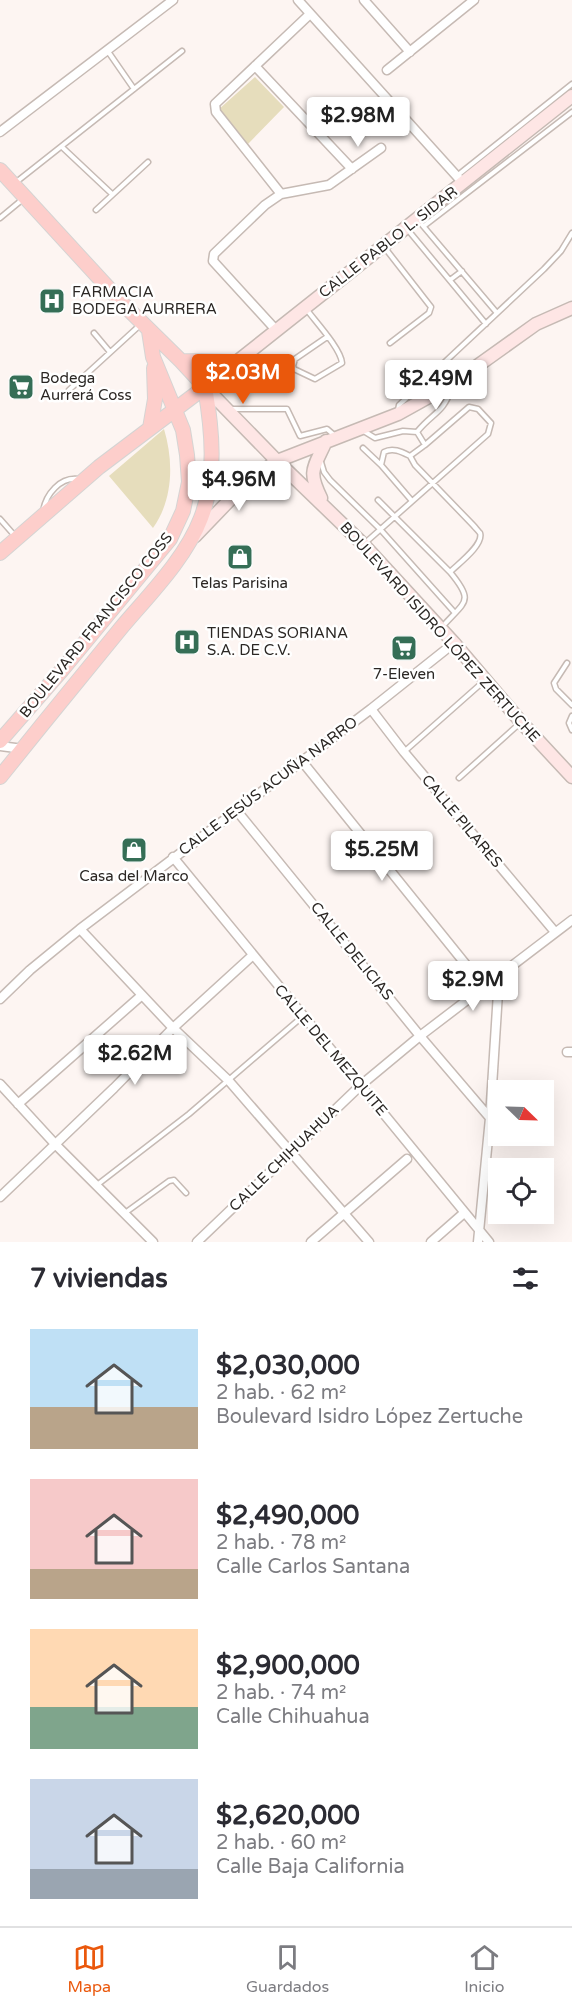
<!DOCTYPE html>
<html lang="es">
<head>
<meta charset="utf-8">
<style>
  :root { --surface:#fff; --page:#f2f2f3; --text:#2b2b33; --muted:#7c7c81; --line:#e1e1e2; --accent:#ea580c }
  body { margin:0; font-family:"Varela Round",sans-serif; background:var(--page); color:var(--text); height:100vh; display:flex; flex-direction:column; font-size:22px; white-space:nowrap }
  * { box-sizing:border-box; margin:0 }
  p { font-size:20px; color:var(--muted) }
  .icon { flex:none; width:33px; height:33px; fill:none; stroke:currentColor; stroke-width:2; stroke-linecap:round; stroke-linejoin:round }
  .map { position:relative; height:1242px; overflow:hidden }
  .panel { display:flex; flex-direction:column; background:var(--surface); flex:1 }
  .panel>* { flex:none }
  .needle { width:39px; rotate:113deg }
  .buttons { position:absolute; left:488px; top:1080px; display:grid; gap:12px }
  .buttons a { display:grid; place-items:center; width:66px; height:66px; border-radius:0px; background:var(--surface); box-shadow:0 6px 24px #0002; font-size:30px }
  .price { position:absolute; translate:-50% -51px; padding:0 14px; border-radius:6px; background:#fff; color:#222; font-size:20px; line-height:39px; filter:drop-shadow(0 2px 3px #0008) }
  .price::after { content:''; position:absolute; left:50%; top:36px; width:18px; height:14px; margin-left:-9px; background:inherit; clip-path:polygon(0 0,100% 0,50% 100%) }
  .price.active { background:var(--accent); color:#fff }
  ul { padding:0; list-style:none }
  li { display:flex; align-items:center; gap:18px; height:150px; padding:0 30px }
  li span { display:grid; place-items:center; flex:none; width:168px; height:120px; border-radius:0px; color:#555 }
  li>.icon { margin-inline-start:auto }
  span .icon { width:72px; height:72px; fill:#fffc; stroke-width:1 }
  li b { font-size:26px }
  h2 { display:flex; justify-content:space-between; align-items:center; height:72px; padding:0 30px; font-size:26px }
  .menu { display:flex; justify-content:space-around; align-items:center; height:84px; border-top:2px solid var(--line); background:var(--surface); font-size:16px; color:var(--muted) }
  .menu a { display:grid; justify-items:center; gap:3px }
  .menu .active { color:var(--accent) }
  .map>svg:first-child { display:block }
  .green { fill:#e6ddbc }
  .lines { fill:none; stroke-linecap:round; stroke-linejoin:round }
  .lane-casing { stroke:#c6bab4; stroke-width:7 }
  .street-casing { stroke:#c6bab4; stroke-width:11 }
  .secondary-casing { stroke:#c6bab4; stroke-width:15 }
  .primary-casing { stroke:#d5d4d3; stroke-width:16 }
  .lane { stroke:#fff; stroke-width:4 }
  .street { stroke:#fff; stroke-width:8 }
  .secondary { stroke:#fee6e5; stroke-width:12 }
  .primary { stroke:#fdcecb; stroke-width:14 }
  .labels { text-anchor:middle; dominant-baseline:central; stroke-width:5; stroke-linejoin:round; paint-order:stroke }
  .street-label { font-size:15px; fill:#2b2724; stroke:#fff }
  .poi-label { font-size:15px; fill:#2b2724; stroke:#fff; text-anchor:start }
</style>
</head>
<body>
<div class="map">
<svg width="572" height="1242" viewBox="0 0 572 1242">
  <rect width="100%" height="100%" fill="#fdf5f2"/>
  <path class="green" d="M255 77 284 107 248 144 218 110Z
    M164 429C174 462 173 500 153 528L109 476Z"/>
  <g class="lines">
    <g class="lane-casing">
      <path id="lane" d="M107 50 134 89
        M62 147 112 194
        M458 175 572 84
        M15 183 182 51
        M96 210 148 162
        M0 218 23 199
        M418 220 497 313
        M424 226 572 112
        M408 230 486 324
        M385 248 431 307 429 313 390 343
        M450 280 462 271
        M307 310C316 322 341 349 342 363L315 379 294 369 293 366 295 359 327 337
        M94 333 110 352
        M69 390 139 326
        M230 409H287L300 436 327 429 334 435
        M398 410 399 405 544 269 561 251 572 233
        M362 430 375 438 403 431 417 432
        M417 432 425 445 410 456 415 465 473 525C474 526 479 532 480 533 484 545 458 564 450 572 475 602 465 601 443 626
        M417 432C432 413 444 413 451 389
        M363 448 381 465
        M410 456C402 452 393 447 384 452L381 465 412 501
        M321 462 324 472 330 480 380 529 455 613
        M378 500 450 572
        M43 511C46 494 60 477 78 479
        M0 519 15 536
        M365 543 488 434 491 423 478 409 469 407 425 445
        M567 663 554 683 556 689 572 705
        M572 716 569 723 572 730
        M405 751 483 682
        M459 778 519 724
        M97 1185 189 1114 302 1017
        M125 1213 169 1181 174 1180 186 1193"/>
    </g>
    <g class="street-casing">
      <path id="street" d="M298 0 463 183
        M364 0 410 52
        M255 66 352 169
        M387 70 474 0
        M0 132 173 0
        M281 194 216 112 215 104 310 14
        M276 330 213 261 214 254 265 205 281 194 329 185 381 148
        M371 709 404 752 555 932
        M0 746 23 749
        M301 760 484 987
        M237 811 420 1036 490 1118
        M173 857 489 1242
        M80 929 173 1028 229 1081 369 1242
        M0 999 30 970 80 929 371 709 454 643
        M567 1052H572
        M0 1084 56 1145 153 1242
        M18 1104 142 995
        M0 1197 114 1088 173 1028 253 955
        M197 1242 361 1085 420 1036 572 920
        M311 1242 407 1159
        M431 1242 464 1213
        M478 1242 490 1118 499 977"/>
    </g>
    <g class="secondary-casing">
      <path id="secondary" d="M572 96 205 387 277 461 364 545 454 643 521 722 572 777
        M321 498C307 470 314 468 326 441
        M195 536 246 483 277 461 398 414 452 384 536 324 572 308"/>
    </g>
    <g class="primary-casing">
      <path id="primary" d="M0 170 124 305 181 361 205 387
        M181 361 235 362
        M150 428 155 399 154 368
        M0 553 99 467 205 387
        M0 741 62 670 170 539 183 511 189 482 187 455 183 430 153 357 149 331
        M0 777C40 727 80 678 121 628 148 596 186 558 201 518 217 477 212 429 205 387"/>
    </g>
    <use href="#lane" class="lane"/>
    <use href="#street" class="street"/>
    <use href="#secondary" class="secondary"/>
    <use href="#primary" class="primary"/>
  </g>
  <defs>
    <g id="hospital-square" transform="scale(1.35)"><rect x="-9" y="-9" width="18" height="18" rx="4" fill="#356e56" stroke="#fff"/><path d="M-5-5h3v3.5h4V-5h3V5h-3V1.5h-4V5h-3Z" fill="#fff"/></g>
    <g id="supermarket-square" transform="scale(1.35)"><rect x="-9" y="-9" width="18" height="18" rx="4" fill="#356e56" stroke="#fff"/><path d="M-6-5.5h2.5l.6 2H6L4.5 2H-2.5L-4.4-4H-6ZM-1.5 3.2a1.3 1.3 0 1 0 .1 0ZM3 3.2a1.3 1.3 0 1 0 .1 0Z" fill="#fff"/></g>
    <g id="shop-square" transform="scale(1.35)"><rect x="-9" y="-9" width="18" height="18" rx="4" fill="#356e56" stroke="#fff"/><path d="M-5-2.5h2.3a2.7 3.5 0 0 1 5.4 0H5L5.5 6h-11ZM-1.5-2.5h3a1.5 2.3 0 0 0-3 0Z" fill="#fff"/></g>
  </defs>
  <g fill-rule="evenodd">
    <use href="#hospital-square" x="52" y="301"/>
    <use href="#supermarket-square" x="21" y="387"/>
    <use href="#shop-square" x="240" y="557"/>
    <use href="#hospital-square" x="187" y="642"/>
    <use href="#supermarket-square" x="404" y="648"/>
    <use href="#shop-square" x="134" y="850"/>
  </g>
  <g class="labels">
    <g class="street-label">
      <text transform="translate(388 242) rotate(-38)">CALLE PABLO L. SIDAR</text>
      <text transform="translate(96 625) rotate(-51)">BOULEVARD FRANCISCO COSS</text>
      <text transform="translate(440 632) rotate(48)">BOULEVARD ISIDRO LÓPEZ ZERTUCHE</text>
      <text transform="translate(268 786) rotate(-37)">CALLE JESÚS ACUÑA NARRO</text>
      <text transform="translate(462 821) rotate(50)">CALLE PILARES</text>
      <text transform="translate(352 951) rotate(51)">CALLE DELICIAS</text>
      <text transform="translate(331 1050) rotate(50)">CALLE DEL MEZQUITE</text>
      <text transform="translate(284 1158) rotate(-44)">CALLE CHIHUAHUA</text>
    </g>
    <g class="poi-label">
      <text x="72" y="292">FARMACIA<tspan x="72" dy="17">BODEGA AURRERA</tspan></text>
      <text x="40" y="378">Bodega<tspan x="40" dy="17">Aurrerá Coss</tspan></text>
      <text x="240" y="583" text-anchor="middle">Telas Parisina</text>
      <text x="207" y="633">TIENDAS SORIANA<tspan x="207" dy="17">S.A. DE C.V.</tspan></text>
      <text x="404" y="674" text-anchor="middle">7-Eleven</text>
      <text x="134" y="876" text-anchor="middle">Casa del Marco</text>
    </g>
  </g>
</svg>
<div class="buttons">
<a><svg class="needle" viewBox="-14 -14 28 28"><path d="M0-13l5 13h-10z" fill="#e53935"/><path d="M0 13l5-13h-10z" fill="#7c7c81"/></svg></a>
<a><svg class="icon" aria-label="locate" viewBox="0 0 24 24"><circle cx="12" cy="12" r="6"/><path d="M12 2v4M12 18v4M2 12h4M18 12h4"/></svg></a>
</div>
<b class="price" style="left:358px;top:148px">$2.98M</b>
<b class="price active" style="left:243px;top:405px">$2.03M</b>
<b class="price" style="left:436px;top:411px">$2.49M</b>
<b class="price" style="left:239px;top:512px">$4.96M</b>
<b class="price" style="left:382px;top:882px">$5.25M</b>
<b class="price" style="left:473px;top:1012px">$2.9M</b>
<b class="price" style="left:135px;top:1086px">$2.62M</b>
</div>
<section class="panel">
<h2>7 viviendas<svg class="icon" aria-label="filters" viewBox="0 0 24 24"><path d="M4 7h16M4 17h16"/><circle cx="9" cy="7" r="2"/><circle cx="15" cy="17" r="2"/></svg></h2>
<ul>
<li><span style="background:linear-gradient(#bfe0f5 65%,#b9a48a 0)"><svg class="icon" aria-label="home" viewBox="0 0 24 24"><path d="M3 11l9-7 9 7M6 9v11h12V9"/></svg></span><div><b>$2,030,000</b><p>2 hab. · 62 m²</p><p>Boulevard Isidro López Zertuche</p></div></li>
<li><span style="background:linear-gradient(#f6c9c9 75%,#b9a48a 0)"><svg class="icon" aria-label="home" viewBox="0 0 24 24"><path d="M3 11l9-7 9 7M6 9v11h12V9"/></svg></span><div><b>$2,490,000</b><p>2 hab. · 78 m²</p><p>Calle Carlos Santana</p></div></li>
<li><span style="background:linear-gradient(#ffd9b3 65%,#7fa58c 0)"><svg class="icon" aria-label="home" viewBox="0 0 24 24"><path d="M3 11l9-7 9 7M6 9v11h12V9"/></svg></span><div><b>$2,900,000</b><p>2 hab. · 74 m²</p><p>Calle Chihuahua</p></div></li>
<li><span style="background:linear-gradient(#c9d6e8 75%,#9aa5b1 0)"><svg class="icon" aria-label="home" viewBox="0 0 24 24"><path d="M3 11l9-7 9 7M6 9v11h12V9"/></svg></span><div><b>$2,620,000</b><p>2 hab. · 60 m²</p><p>Calle Baja California</p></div></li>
</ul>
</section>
<nav class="menu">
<a class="active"><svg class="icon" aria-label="map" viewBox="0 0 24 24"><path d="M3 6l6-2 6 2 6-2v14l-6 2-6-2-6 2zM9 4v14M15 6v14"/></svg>Mapa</a>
<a><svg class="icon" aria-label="saved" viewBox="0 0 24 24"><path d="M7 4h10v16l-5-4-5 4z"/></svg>Guardados</a>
<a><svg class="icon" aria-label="home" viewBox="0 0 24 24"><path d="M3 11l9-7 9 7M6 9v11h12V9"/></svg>Inicio</a>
</nav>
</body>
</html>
